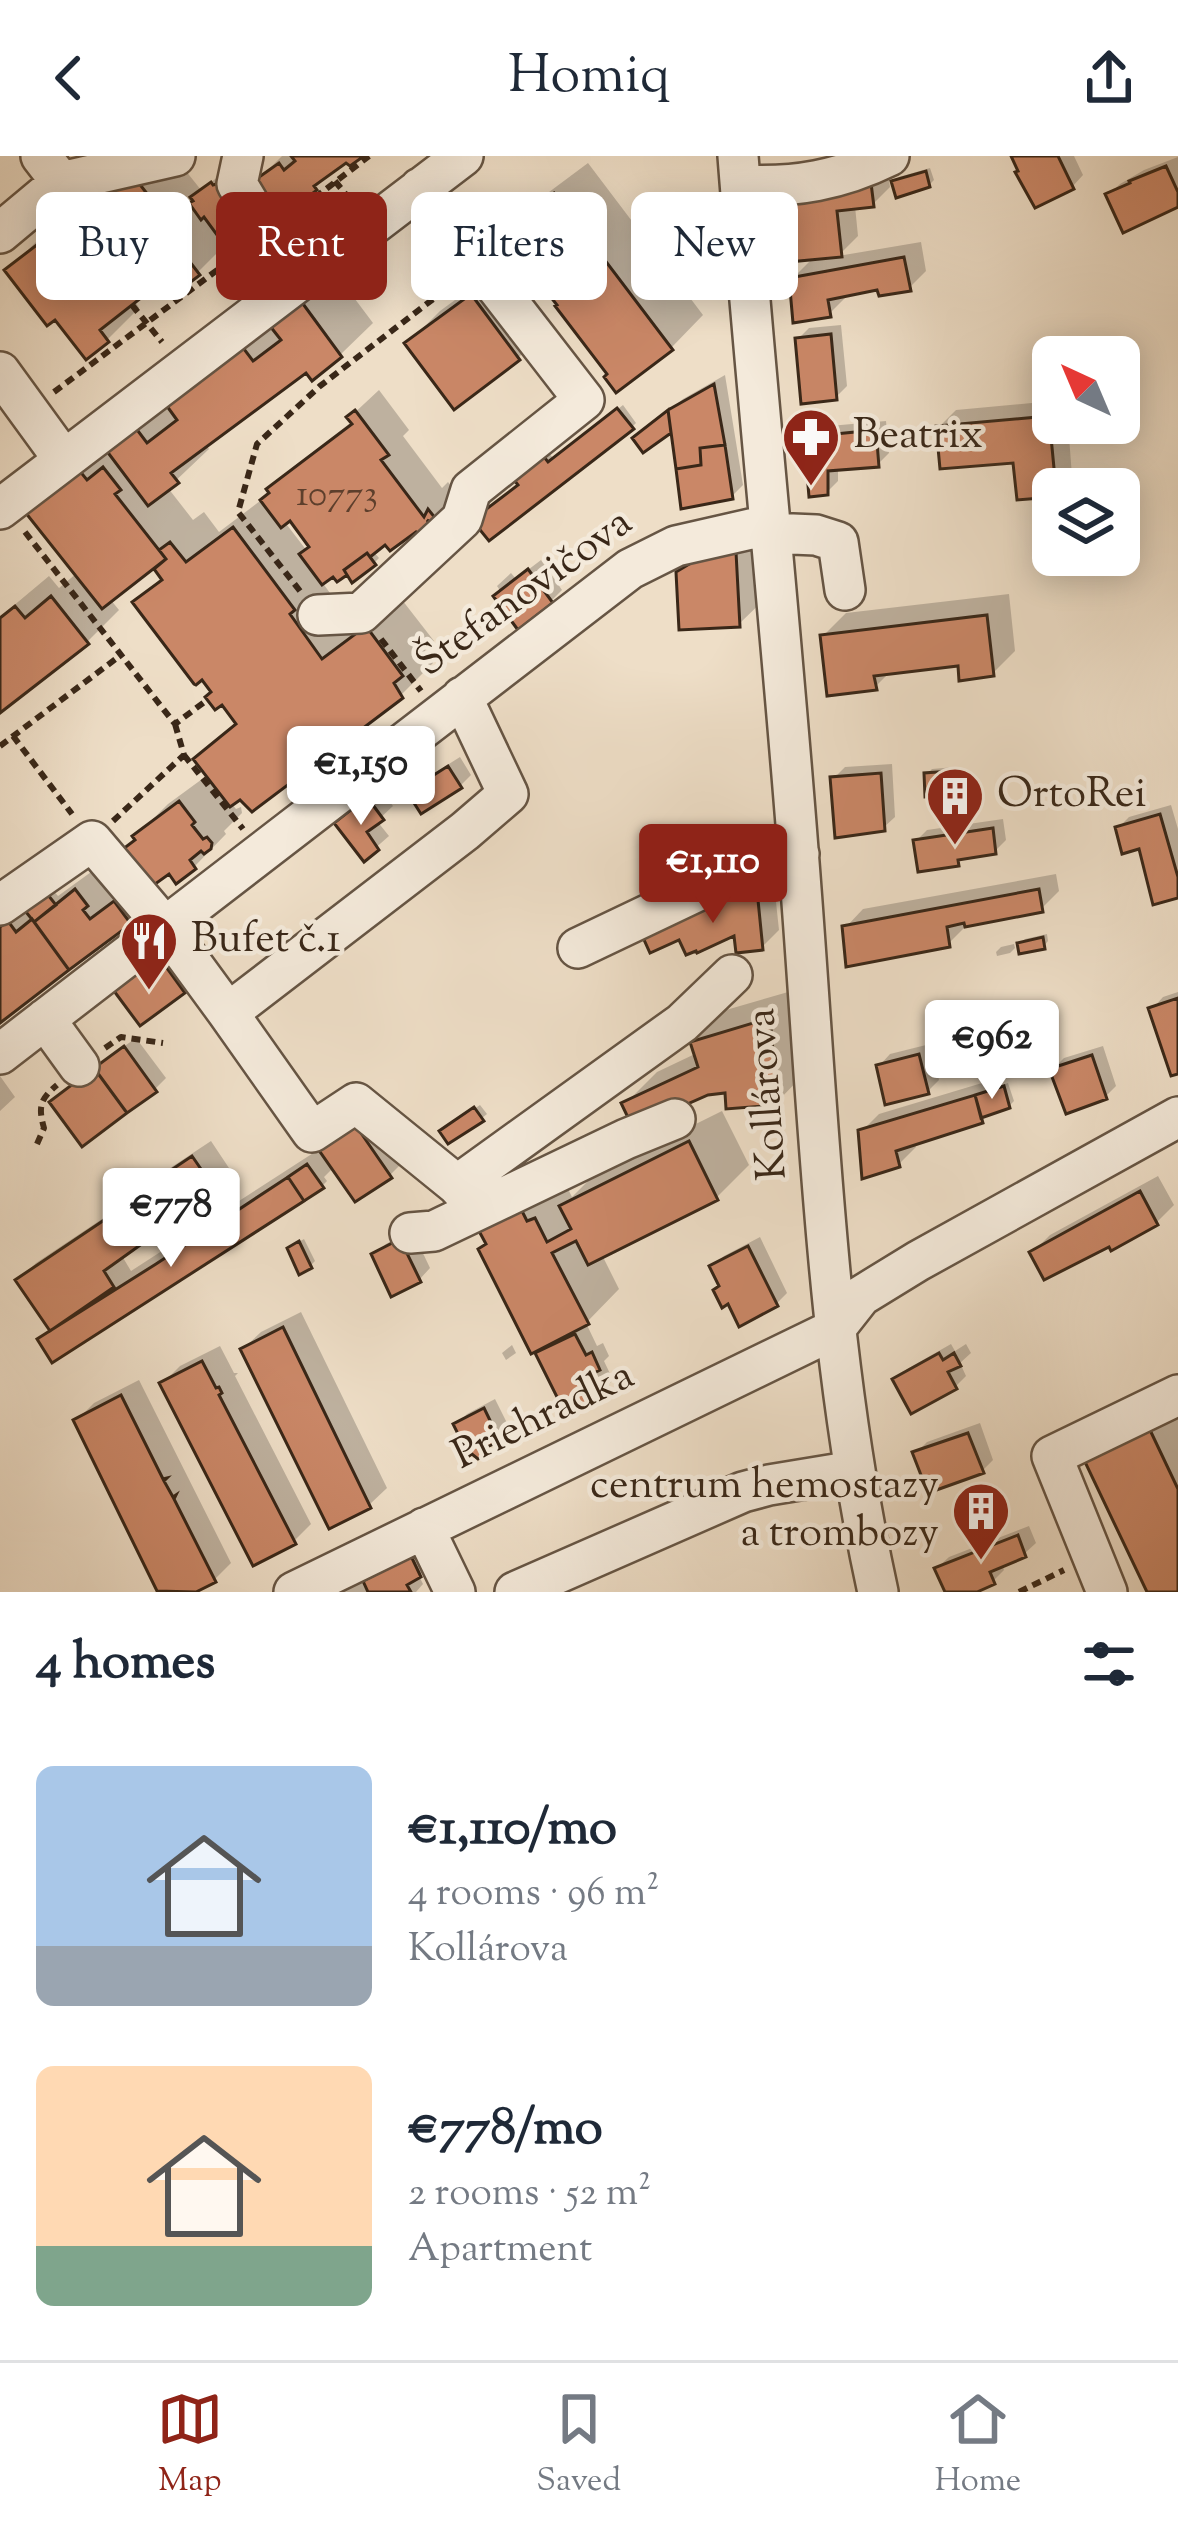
<!DOCTYPE html>
<html lang="en">
<head>
<meta charset="utf-8">
<style>
  :root { --surface:#fff; --page:#f2f2f3; --text:#1f2937; --muted:#747a83; --line:#e0e1e3; --accent:#8f2418 }
  body { margin:0; font-family:"Sorts Mill Goudy",serif; background:var(--page); color:var(--text); height:100vh; display:flex; flex-direction:column; font-size:45px; white-space:nowrap }
  * { box-sizing:border-box; margin:0 }
  p { font-size:39px; color:var(--muted) }
  .icon { flex:none; width:66px; height:66px; fill:none; stroke:currentColor; stroke-width:2; stroke-linecap:round; stroke-linejoin:round }
  .map { position:relative; height:1436px; overflow:hidden }
  .sheet { display:flex; flex-direction:column; background:var(--surface); flex:1 }
  .sheet>* { flex:none }
  .banner { position:absolute; left:36px; top:36px; width:1107px; height:108px; display:flex; gap:24px }
  .needle { width:78px; rotate:316deg }
  .controls { position:absolute; left:1032px; top:180px; display:grid; gap:24px }
  .controls a { display:grid; place-items:center; width:108px; height:108px; border-radius:18px; background:var(--surface); box-shadow:0 6px 30px #0003; font-size:60px }
  .price { position:absolute; translate:-50% -102px; padding:0 27px; border-radius:12px; background:#fff; color:#222; font-size:39px; line-height:78px; filter:drop-shadow(0 3px 6px #0008) }
  .price::after { content:''; position:absolute; left:50%; top:72px; width:36px; height:27px; margin-left:-18px; background:inherit; clip-path:polygon(0 0,100% 0,50% 100%) }
  .price.selected { background:var(--accent); color:#fff }
  ul { padding:0; list-style:none }
  li { display:flex; align-items:center; gap:36px; height:300px; padding:0 36px }
  li span { display:grid; place-items:center; flex:none; width:336px; height:240px; border-radius:18px; color:#555 }
  li>.icon { margin-inline-start:auto }
  span .icon { width:144px; height:144px; fill:#fffc; stroke-width:1 }
  li b { font-size:51px }
  h2 { display:flex; justify-content:space-between; align-items:center; height:144px; padding:0 36px; font-size:51px }
  .pill { padding:0 42px; border-radius:18px; background:var(--surface); box-shadow:0 6px 30px #0003; font-size:42px; line-height:108px }
  .pill.selected { background:var(--accent); color:#fff }
  header { display:flex; justify-content:space-between; align-items:center; height:156px; padding:0 36px; background:var(--surface); font-size:54px; font-weight:600 }
  .menu { display:flex; justify-content:space-around; align-items:center; height:168px; border-top:3px solid var(--line); background:var(--surface); font-size:33px; color:var(--muted) }
  .menu a { display:grid; justify-items:center; gap:6px }
  .menu .selected { color:var(--accent) }
  .map>svg:first-child { display:block }
  .shadow { fill:#0003; fill-rule:evenodd }
  .building { fill:#ca8767; stroke:#392718; stroke-width:3 }
  .lines { fill:none; stroke-linecap:round; stroke-linejoin:round }
  .minor-casing { stroke:#654; stroke-width:44 }
  .path { stroke:#392718; stroke-width:6; stroke-dasharray:9 6; stroke-linecap:butt }
  .minor { stroke:#f4eadb; stroke-width:39 }
  .labels { text-anchor:middle; dominant-baseline:central; stroke-width:9; stroke-linejoin:round; paint-order:stroke }
  .number-label { font-size:36px; fill:#5d3f2c }
  .poi-label { font-size:42px; fill:#392718; stroke:#f4eadb; text-anchor:start }
  .street-label { font-size:42px; fill:#392718; stroke:#f4eadb }
</style>
</head>
<body>
<header><svg class="icon" aria-label="back" viewBox="0 0 24 24"><path d="M15 5l-7 7 7 7"/></svg>Homiq<svg class="icon" aria-label="share" viewBox="0 0 24 24"><path d="M12 15V3M7 8l5-5 5 5M5 13v7h14v-7"/></svg></header>
<div class="map">
<svg width="1178" height="1436" viewBox="0 0 1178 1436">
  <rect width="100%" height="100%" fill="#eedec7"/>
  <filter id="stains"><feTurbulence type="fractalNoise" baseFrequency=".00167" numOctaves="4"/><feColorMatrix values="0 0 0 0 .2 0 0 0 0 .09 0 0 0 0 .02 0 0 0 .5 -.17"/></filter>
  <radialGradient id="worn" r=".72"><stop offset=".6" stop-color="#630" stop-opacity="0"/><stop offset="1" stop-color="#630" stop-opacity=".3"/></radialGradient>
  <path class="shadow" d="M147 0H174L201 34 223 17 258 67 227 87 198 116 166 119 134 144 139 152 107 184 56 160 8 114 40 82Z
    M282 0H359L346 3 315 32 256 26Z
    M1015 0H1074L1083 19 1072 31Z
    M1178 1V48L1108 39 1120 28 1144 14Z
    M588 7 703 159 671 192 611 218 527 104 513 95 501 80 533 48Z
    M887 11 890 31 873 48 855 50 858 80 838 100 921 86 926 115 909 132 879 131 846 137V141L829 158 792 123 815 100 784 40Z
    M930 12 934 24 929 29 895 26 899 21Z
    M504 108 550 170 518 202 408 187 440 155Z
    M331 111 373 167 340 199 306 212 206 288 209 293 168 332 193 364 204 356 219 376 272 336 270 333 293 311 353 265 350 261 379 234 409 274 403 280 442 332 448 326 457 338 429 367 386 385 373 395 379 402 374 407 348 414 338 422 334 417 322 426 356 473 399 440 434 485 425 494 433 507 401 539 231 647 236 653 241 651 242 657 224 675 226 678 194 711 169 714 155 725 161 733 129 765 0 863V766L50 731 58 740 109 703 119 716 138 682 136 680 168 648 209 618 197 603 237 565 136 447 163 420 154 408 110 443 119 454 87 486 0 553V461L49 420 59 432 77 417 29 356ZM290 361 312 390 307 395 284 365Z
    M841 169 847 230 836 241 798 183 809 172Z
    M725 219 743 329 732 340 674 271 669 275 641 278 683 243Z
    M1053 245V267H1068L1072 320 1060 333H1053V338L1016 303 939 271 956 254Z
    M623 249 636 267 632 271 521 328 547 295 554 303Z
    M886 265 889 297 878 308 838 312V325L827 336 807 282 818 271Z
    M768 365 772 436 739 468 679 417 712 384Z
    M541 404 562 434 551 445 501 436 497 430 511 417 516 423Z
    M1009 438 1015 495 992 518 961 507 891 515 874 532 823 480 846 457Z
    M460 601 471 619 460 630 411 636 422 625Z
    M892 608 895 661 883 672 834 622 845 611Z
    M955 611 956 632 951 637 927 618 932 613Z
    M379 632 393 650 377 665 389 680 364 702 349 656Z
    M1171 649 1178 673V739L1141 689 1118 672 1129 661Z
    M1003 663 1006 684 995 695 965 700 957 708 916 685 927 674Z
    M773 718 779 774 762 791 736 776 680 780 645 777Z
    M1056 718 1059 735 1041 753 965 768V771L948 788 846 771 863 753Z
    M1047 778 1048 785 1044 790 1020 788 1025 783Z
    M1014 788 1015 792 1010 797 997 800 996 796 1001 791Z
    M172 792 194 823 183 834 129 824Z
    M802 832 809 913 777 946 728 934 625 948 657 916 697 897 694 886 726 854Z
    M1178 836V915L1152 853 1163 841Z
    M136 882 166 922 155 933 109 901Z
    M930 888 939 924 928 935 879 910 890 898Z
    M1103 890 1116 930 1105 941 1053 913 1064 902Z
    M0 920 15 941 0 955Z
    M992 924 994 932 1008 927 1014 945 1009 950 990 956 981 965 914 986 916 991 898 1009 861 976 879 958Z
    M480 949 487 958 482 962 447 971Z
    M722 955 749 1009 717 1041 602 1099 619 1133 586 1167 597 1190 603 1187 609 1200 604 1205 613 1224 602 1235 539 1198 550 1187 488 1086 494 1064 567 1031 572 1041 595 1018Z
    M364 956 401 1008 390 1019 334 1011 324 1021 327 1025 322 1030 40 1183 51 1172 19 1124 36 1107 132 1043 146 1028 211 985 231 1015 214 1033 122 1100 131 1115 321 992Z
    M1158 1020 1174 1049 1156 1067 1110 1086 1033 1096 1050 1079Z
    M412 1074 430 1112 419 1124 374 1099 386 1088Z
    M760 1081 787 1137 776 1148 712 1111 724 1100Z
    M304 1083 315 1105 310 1110 295 1088Z
    M301 1156 387 1332 369 1349 243 1193 261 1176Z
    M951 1188 955 1195 966 1188 971 1197 960 1207 966 1220 955 1231 896 1224 907 1213Z
    M512 1189 516 1197 506 1204 502 1197Z
    M220 1190 234 1217H238L235 1220 311 1368 294 1385 162 1228 180 1210Z
    M139 1224 231 1407 214 1424 190 1436H162L76 1265 94 1247Z
    M1178 1241V1436L1089 1306 1131 1264Z
    M495 1243 509 1271 482 1299 456 1269 467 1258Z
    M980 1267 993 1304 982 1315 916 1297 927 1286Z
    M1029 1370 1036 1387 1024 1398 1002 1408 1004 1414 993 1425 937 1412 949 1401Z
    M423 1391 431 1408 419 1420 423 1428 416 1436H344L355 1426Z"/>
  <path class="building" d="M291 0H364L350 10 346 7 314 30 317 34 300 47 296 42 278 55 266 38 252 26 279 7 284 14 295 5Z
    M1011 0H1058L1074 33 1035 52 1015 16 1018 15Z
    M1166 10 1178 36V51L1123 77 1105 38 1130 27 1129 25Z
    M926 15 930 31 896 42 891 25Z
    M131 17 176 75 170 80 200 119 176 137 165 123 100 174 109 186 86 204 55 164 47 170 4 114Z
    M211 26 213 29 220 27 229 44 224 47 248 79 247 84 233 95 231 92 228 94 204 61 201 64 189 47 193 45 190 41Z
    M871 27 874 51 837 55 842 101 788 106 781 39Z
    M554 37 673 194 616 237 604 221 607 218 555 150 557 149 526 109 518 115 505 99 509 96 497 80Z
    M904 101 911 135 879 140 877 134 828 144 831 161 793 167 789 122Z
    M471 138 520 204 454 254 404 187Z
    M298 141 342 201 312 225 306 217 171 317 179 327 148 350 103 290 132 267 147 287 177 264 164 246 241 189 253 205 281 184 266 165Z
    M831 178 837 244 801 248 795 182Z
    M714 228 725 289 700 292 701 309 676 313 668 254Z
    M617 252 634 273 489 385 472 364 518 329 511 320 541 297 548 306Z
    M355 254 389 299 381 304 424 361 428 353 436 363 431 366 427 364 431 369 418 378 416 376 390 395 385 389 370 401 367 397 344 414 347 419 337 426 333 421 322 429 299 398 309 391 290 365 281 372 260 344 269 337 266 333 352 268 346 261Z
    M668 254 671 277 643 297 632 282Z
    M1049 260 1056 333H1053V341L1017 344 1013 307 940 313 936 270Z
    M876 274 879 311 828 315V339L809 341 804 281Z
    M725 289 733 343 681 353 676 313 701 309 700 292Z
    M103 311 121 334 115 338 166 403 102 453 25 356 79 314 87 324Z
    M233 371 295 454 290 458 322 503 366 470 403 520 394 527 403 542 252 656 240 644 230 651 193 603 236 568 222 549 215 554 205 541 211 536 202 524 196 529 194 528 132 446 162 424 154 413 166 403 159 394 170 386 186 406Z
    M736 396 740 471 679 474 676 416 706 398Z
    M367 397 376 409 352 427 344 414Z
    M528 413 553 447 518 474 493 440Z
    M51 440 89 488 0 557V462L15 450 25 462Z
    M987 459 994 520 959 525 958 510 874 520 877 534 827 540 820 479Z
    M448 610 462 632 421 658 407 636Z
    M951 615 953 640 925 641 924 617Z
    M881 617 885 675 835 682 830 621Z
    M367 641 384 664 367 676 379 694 364 706 334 667Z
    M179 645 195 666 192 669 203 683 207 681 212 687 211 693 204 698 201 695 190 704 196 713 176 728 169 718 151 731 123 693 135 684 132 680Z
    M1160 658 1178 721V742L1153 749 1139 693 1122 698 1115 671Z
    M993 672 996 698 958 704 959 710 918 716 913 684Z
    M75 733 88 750 83 754 90 763 114 745 131 768 69 814 34 766Z
    M1039 733 1043 756 965 771 964 767 947 771 950 791 846 811 842 770Z
    M44 734 56 749 34 766 22 751Z
    M757 734 763 794 736 797 734 780 697 797 696 795 686 799 679 784 650 797 641 777 730 737Z
    M32 763 69 814 0 867V771L8 765 16 776Z
    M1043 781 1045 793 1019 798 1017 787Z
    M159 801 185 837 140 870 114 835Z
    M1178 842V918L1171 920 1148 852Z
    M770 862 778 949 726 953 725 937 708 939 633 972 621 947 698 911 690 886Z
    M124 890 157 936 127 957 94 912Z
    M919 898 929 938 885 949 876 909Z
    M1092 899 1107 943 1066 958 1049 913Z
    M94 912 127 957 82 991 49 946Z
    M1004 930 1010 952 981 962 975 939Z
    M975 939 983 967 896 995 900 1011 862 1023 858 974Z
    M474 951 484 965 448 988 439 975Z
    M352 964 392 1022 355 1046 316 990Z
    M689 985 718 1044 588 1109 576 1085 552 1097 589 1168 531 1198 478 1093 486 1088 479 1075 521 1053 527 1065 535 1062 547 1086 571 1073 559 1050Z
    M192 1000 216 1035 104 1115 114 1131 50 1175 15 1124 128 1048 125 1045Z
    M307 1008 324 1032 304 1045 288 1021Z
    M288 1021 304 1045 52 1207 37 1183 156 1108Z
    M1140 1035 1158 1069 1111 1095 1109 1091 1044 1124 1029 1096Z
    M400 1083 421 1126 391 1141 371 1098Z
    M299 1085 312 1112 299 1119 287 1092Z
    M748 1090 778 1150 739 1171 728 1148 722 1152 713 1134 719 1130 709 1110Z
    M283 1171 371 1352 329 1373 240 1193Z
    M575 1178 586 1199 592 1196 600 1214 594 1217 604 1238 565 1257 535 1197Z
    M939 1197 943 1204 954 1197 961 1210 948 1216 957 1233 911 1258 892 1223Z
    M202 1205 216 1232 219 1231 222 1237 219 1239 296 1388 253 1410 159 1227Z
    M121 1239 163 1323 167 1322 164 1325 173 1341 176 1339 174 1343 216 1426 196 1436 157 1435 73 1264Z
    M484 1252 500 1285 487 1291 486 1299 478 1303 472 1298 469 1300 453 1268Z
    M1150 1274 1178 1333V1436H1147L1085 1306Z
    M968 1277 984 1317 928 1337 912 1296Z
    M1018 1379 1026 1401 990 1416 995 1428 977 1436H945L934 1412Z
    M411 1400 421 1421 407 1429 411 1436H368L363 1425Z"/>
  <g class="lines">
    <g class="minor-casing">
      <path id="minor" d="M243 0 237 28 267 78 300 123
        M738 0C757 245 783 488 801 733 819 968 827 1205 878 1436
        M61 26 175 0
        M741 29C795 32 840 24 889 0
        M0 77 61 26 41 0
        M0 216 64 304
        M0 353 463 0
        M769 377 816 379 838 386 845 434
        M318 459 361 457 462 363 471 334 584 244 420 32
        M462 541 508 638 465 675 228 857 312 976 356 947 457 1029 478 1052
        M0 749 92 685 165 771 228 857
        M578 792 769 701 799 698
        M45 863 79 910
        M0 898 630 413 676 390 768 369
        M457 1029 682 867 732 819
        M410 1077 434 1075 626 983 675 963
        M424 1372 455 1436
        M294 1436 835 1173 861 1140 918 1105 1178 961
        M515 1436 743 1336 769 1329 854 1315
        M1107 1436 1052 1300 1178 1239"/>
    </g>
    <path class="path" d="M335 25 352 46
      M291 60 369 0
      M132 149 162 186
      M54 236 240 97
      M25 376 175 568 207 544
      M300 435 238 356 257 288 320 230 454 127
      M381 483 421 535
      M13 580 72 658
      M0 590 121 499
      M184 599 243 673
      M113 665 184 599 175 568
      M105 892 121 881 163 887
      M37 988 44 972C38 951 40 943 57 929
      M1019 1436 1064 1414"/>
    <use href="#minor" class="minor"/>
  </g>
  <defs>
    <g id="pharmacy-pin" transform="scale(3)"><path d="M0 17L-7.5 6A9.5 9.5 0 1 1 7.5 6Z" fill="#8f2418" stroke="#f4eadb"/><path d="M-2-6h4v4h4v4h-4v4h-4v-4h-4v-4h4Z" fill="#fff"/></g>
    <g id="building-pin" transform="scale(3)"><path d="M0 17L-7.5 6A9.5 9.5 0 1 1 7.5 6Z" fill="#8f2418" stroke="#f4eadb"/><path d="M-4-6H4V6H1V3H-1V6H-4ZM-2.5-4.3h1.7v1.8h-1.7ZM.8-4.3h1.7v1.8H.8ZM-2.5-1h1.7V.8h-1.7ZM.8-1h1.7V.8H.8Z" fill="#fff"/></g>
    <g id="restaurant-pin" transform="scale(3)"><path d="M0 17L-7.5 6A9.5 9.5 0 1 1 7.5 6Z" fill="#8f2418" stroke="#f4eadb"/><path d="M-5-6h1v4h1v-4h1v4h1v-4h1v5L-1.5 .5V6h-2V.5L-5-1ZM5-6V6H3V1.5H1.5Q1.5-4 5-6Z" fill="#fff"/></g>
  </defs>
  <g fill-rule="evenodd">
    <use href="#pharmacy-pin" x="811" y="281"/>
    <use href="#building-pin" x="955" y="640"/>
    <use href="#restaurant-pin" x="149" y="785"/>
    <use href="#building-pin" x="981" y="1355"/>
  </g>
  <g class="labels">
    <g class="number-label">
      <text x="337" y="340">10773</text>
    </g>
    <g class="poi-label">
      <text x="853" y="281">Beatrix</text>
      <text x="997" y="640">OrtoRei</text>
      <text x="191" y="785">Bufet č.1</text>
      <text x="939" y="1331" text-anchor="end">centrum hemostazy<tspan x="939" dy="48">a trombozy</tspan></text>
    </g>
    <g class="street-label">
      <text transform="translate(525 438) rotate(-36)">Štefanovičova</text>
      <text transform="translate(769 938) rotate(-94)">Kollárova</text>
      <text transform="translate(544 1261) rotate(-26)">Priehradka</text>
    </g>
  </g>
  <rect width="100%" height="100%" filter="url(#stains)"/>
  <rect width="100%" height="100%" fill="url(#worn)"/>
</svg>
<div class="controls">
<a><svg class="needle" viewBox="-14 -14 28 28"><path d="M0-13l5 13h-10z" fill="#e53935"/><path d="M0 13l5-13h-10z" fill="#747a83"/></svg></a>
<a><svg class="icon" aria-label="layers" viewBox="0 0 24 24"><path d="M12 4l9 5-9 5-9-5zM3 14l9 5 9-5"/></svg></a>
</div>
<b class="price" style="left:361px;top:672px">€1,150</b>
<b class="price selected" style="left:713px;top:770px">€1,110</b>
<b class="price" style="left:992px;top:946px">€962</b>
<b class="price" style="left:171px;top:1114px">€778</b>
<div class="banner">
<a class="pill">Buy</a>
<a class="pill selected">Rent</a>
<a class="pill">Filters</a>
<a class="pill">New</a>
</div>
</div>
<section class="sheet">
<h2>4 homes<svg class="icon" aria-label="filters" viewBox="0 0 24 24"><path d="M4 7h16M4 17h16"/><circle cx="9" cy="7" r="2"/><circle cx="15" cy="17" r="2"/></svg></h2>
<ul>
<li><span style="background:linear-gradient(#a9c7e8 75%,#9aa5b1 0)"><svg class="icon" aria-label="home" viewBox="0 0 24 24"><path d="M3 11l9-7 9 7M6 9v11h12V9"/></svg></span><div><b>€1,110/mo</b><p>4 rooms · 96 m²</p><p>Kollárova</p></div></li>
<li><span style="background:linear-gradient(#ffd9b3 75%,#7fa58c 0)"><svg class="icon" aria-label="home" viewBox="0 0 24 24"><path d="M3 11l9-7 9 7M6 9v11h12V9"/></svg></span><div><b>€778/mo</b><p>2 rooms · 52 m²</p><p>Apartment</p></div></li>
</ul>
</section>
<nav class="menu">
<a class="selected"><svg class="icon" aria-label="map" viewBox="0 0 24 24"><path d="M3 6l6-2 6 2 6-2v14l-6 2-6-2-6 2zM9 4v14M15 6v14"/></svg>Map</a>
<a><svg class="icon" aria-label="saved" viewBox="0 0 24 24"><path d="M7 4h10v16l-5-4-5 4z"/></svg>Saved</a>
<a><svg class="icon" aria-label="home" viewBox="0 0 24 24"><path d="M3 11l9-7 9 7M6 9v11h12V9"/></svg>Home</a>
</nav>
</body>
</html>
